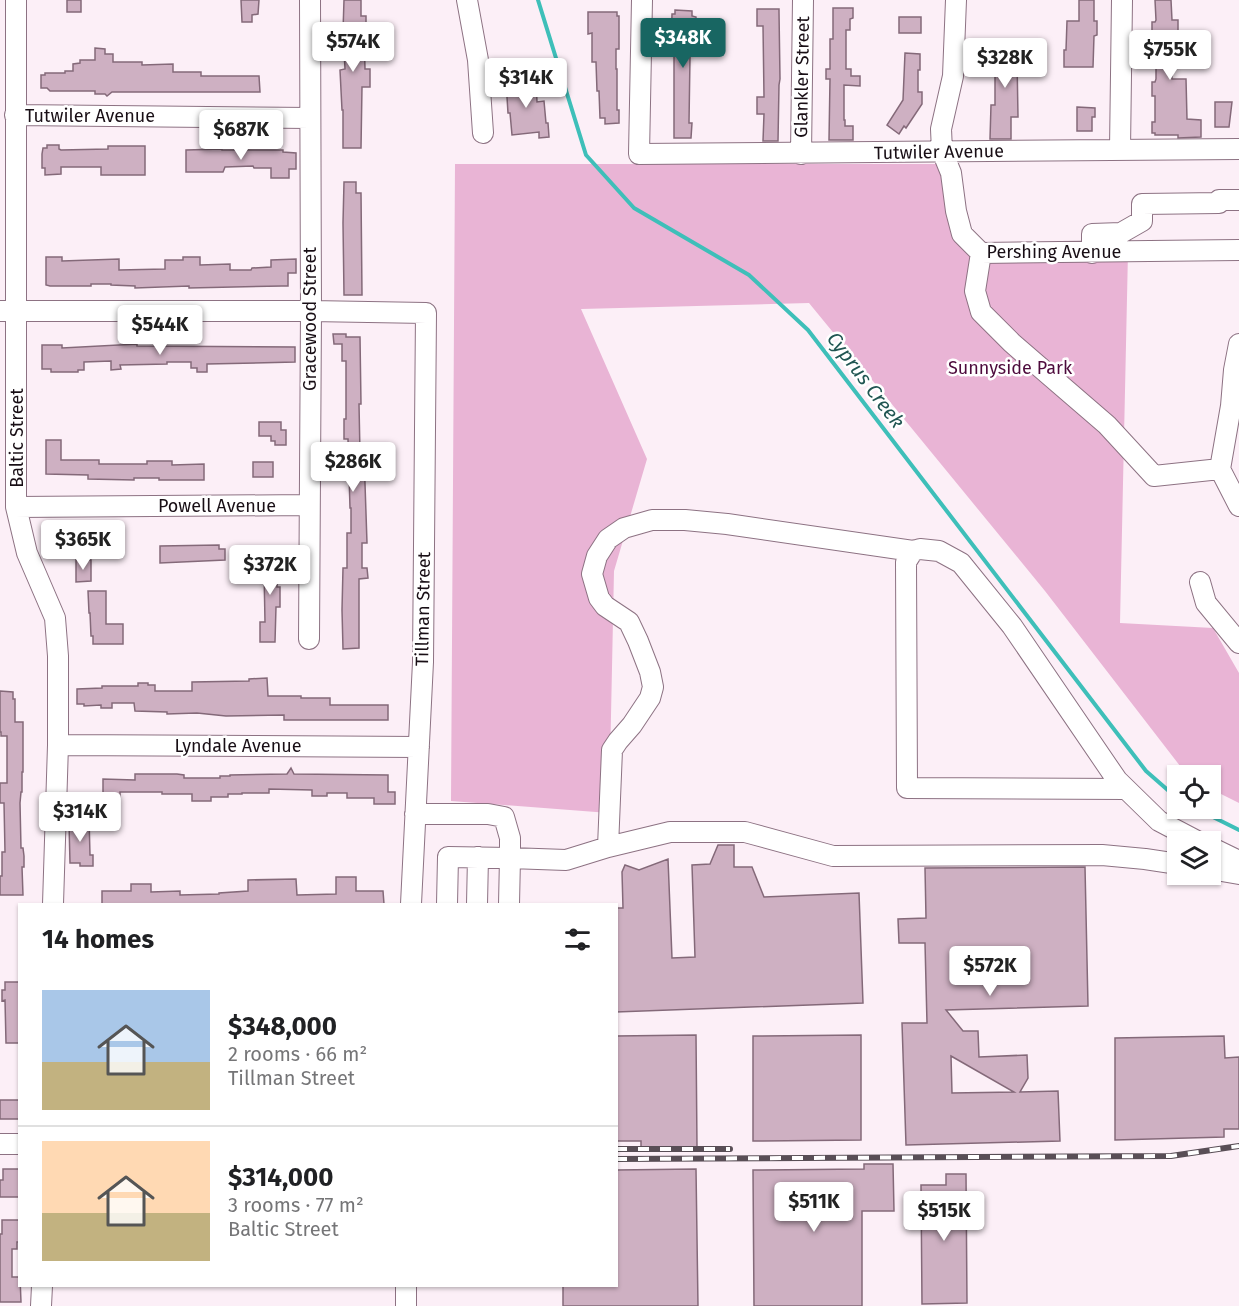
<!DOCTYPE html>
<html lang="en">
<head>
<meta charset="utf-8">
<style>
  :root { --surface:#fff; --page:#f6f6f6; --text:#202124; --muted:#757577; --line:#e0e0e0; --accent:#186662 }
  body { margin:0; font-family:"Fira Sans",sans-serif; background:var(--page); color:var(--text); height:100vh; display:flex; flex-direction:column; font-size:22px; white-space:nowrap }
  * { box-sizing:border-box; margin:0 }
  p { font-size:20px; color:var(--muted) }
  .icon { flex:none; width:33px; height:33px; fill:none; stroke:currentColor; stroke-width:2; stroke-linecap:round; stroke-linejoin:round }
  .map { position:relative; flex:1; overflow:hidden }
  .details { position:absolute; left:18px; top:903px; width:600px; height:384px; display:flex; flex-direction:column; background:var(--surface); border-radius:0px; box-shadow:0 2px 4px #0004 }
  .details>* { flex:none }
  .tools { position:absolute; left:1167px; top:765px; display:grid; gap:12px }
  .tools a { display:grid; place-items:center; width:54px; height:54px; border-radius:0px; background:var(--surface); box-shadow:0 2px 4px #0004; font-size:30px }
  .price { position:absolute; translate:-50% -51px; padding:0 14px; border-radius:6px; background:#fff; color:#222; font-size:20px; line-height:39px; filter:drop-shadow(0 2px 3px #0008) }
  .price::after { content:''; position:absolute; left:50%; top:36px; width:18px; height:14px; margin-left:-9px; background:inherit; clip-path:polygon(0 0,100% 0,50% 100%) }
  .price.on { background:var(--accent); color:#fff }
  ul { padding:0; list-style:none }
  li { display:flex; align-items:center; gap:18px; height:150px; padding:0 24px }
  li+li { border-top:2px solid var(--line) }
  li span { display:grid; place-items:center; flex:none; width:168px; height:120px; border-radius:0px; color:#555 }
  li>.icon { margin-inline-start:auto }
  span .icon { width:72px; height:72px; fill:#fffc; stroke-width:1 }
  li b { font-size:26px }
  h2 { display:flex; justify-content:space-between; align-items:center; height:72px; padding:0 24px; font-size:26px }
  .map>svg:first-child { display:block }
  .green { fill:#e9b4d5 }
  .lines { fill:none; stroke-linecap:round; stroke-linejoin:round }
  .stream { stroke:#3ebfb9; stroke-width:4 }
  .building { fill:#ceb0c2; stroke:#846979; stroke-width:1.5; fill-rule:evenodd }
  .minor-casing { stroke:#8d7283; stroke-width:22 }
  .minor { stroke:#fff; stroke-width:20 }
  .rail-casing { stroke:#594e56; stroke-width:6 }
  .rail { stroke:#fff; stroke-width:4; stroke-dasharray:11; stroke-linecap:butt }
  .labels { text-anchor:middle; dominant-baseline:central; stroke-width:5; stroke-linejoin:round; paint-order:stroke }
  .street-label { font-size:18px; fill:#180e15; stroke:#fff }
  .park-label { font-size:18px; fill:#4d0a3c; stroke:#fff }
  .water-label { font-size:20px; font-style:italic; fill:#205552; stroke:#fff }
</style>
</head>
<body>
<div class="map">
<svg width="1239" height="1306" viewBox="0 0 1239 1306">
  <rect width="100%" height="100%" fill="#fceff7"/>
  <path class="green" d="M455 164H947L962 233 981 253 1128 252 1120 623 1213 628 1239 673V803L1211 789 1210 776 1187 775 1045 591 809 303 581 309 647 459 614 571 609 813 451 801Z"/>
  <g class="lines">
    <path class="stream" d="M538 0 586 155 634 208 749 275 808 330 1146 771 1178 799
      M1195 808 1239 830"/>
  </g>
  <path class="building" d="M67 0H81V12H67Z
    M241 0H259L258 14 252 15V22H242Z
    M344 0H361V16H366V31H364L365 69H370V87H362L361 148H343V110H342L340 70 345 69 343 31Z
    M1079 0H1094V21H1097V35L1094 36 1093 67H1064V50H1066L1067 21H1079Z
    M1155 0H1171L1172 20H1178V43H1171L1172 79H1186L1187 119 1201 120V137L1178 138V135H1155V133H1152V122H1155V96H1152V82H1155L1156 79V38H1152V22H1155L1156 20Z
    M833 8H853V18L850 19V30H846V69H851V76H860V86L844 85V120H845V126H853V140H829L830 79H826V69H830V39H833Z
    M757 9H779V12L780 79 779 85 778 141H763L764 114H757V97H764L763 26H757Z
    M675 10 692 11V16L696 17 695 34H698V55H690V57L689 123H692L691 138H674V51H671L672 14H675Z
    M588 12H617V16H619V49H616V69H617V110H619V123L605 124V118H600L599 91H597L596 62H592V33L588 34Z
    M899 17H921V33H899Z
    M992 42H1019V59H1017L1018 117H1011V139H990L991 105H995V53H992Z
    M95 48 105 49V54H113V62H142V65L173 64V72H201V76H259L260 92H112L107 96 105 94H95V91H50L47 88H41V75H45V73H65V71H73V64L80 63V60H95Z
    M905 53 920 54V70H918V92H922V104L906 128 904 126 899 134 887 125 903 100Z
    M536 79 537 102 544 101 546 123H548L549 137 539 138V132L512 135 510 113H508L506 81Z
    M1215 102H1232L1229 127H1215Z
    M1077 107 1095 108V117H1092V131H1077Z
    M47 145H59V149L61 150 108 149V146H145V175H101V167H61V174L45 175V168H42V154L43 148H47Z
    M222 149V150H283V152L296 153V169H289V178H271V168H254L253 166 225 167 223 172H186V150Z
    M344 182H356V193H361L362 295H344L343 223Z
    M46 257H62V261L119 259V270L165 269V260H183V257H200V265L230 264V270H251L252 268 271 267V260L296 259V273H288V286H282L189 288V286L135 288V286L111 285V284H91V286H50L46 285Z
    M333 334H346V337H360L361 404H359L360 454H364L367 543H362V568H367L368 578 359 579V648L343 649 342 610 343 568H347V533H351V508H350L348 439H344V419H346V361H342V344H334Z
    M137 344V346L295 347V362L207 364V372H197V368H191V362H167V364L120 365 121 369 111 370V361L84 362V370H78V372H51V369H42V345H62V348Z
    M259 422H281V430H286V445H275V441H271V436H259Z
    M46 440H61V460H99V464H147V461H172V465L204 464V480H159V478H134V480L88 479V475L46 474Z
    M253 462H273V477H253Z
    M219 545V549H225V560L160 563V546Z
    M262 551H277V587H280V607H276L275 642H260V622H265L264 571H262Z
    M76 560H91V581L76 582Z
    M88 591H106V624H123V644H93V636H91L90 613H89Z
    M267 678 268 696H301V698H330V705H388V720H284V715L226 716 197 713 167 714V712L135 711 134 703H112V708H101V705L84 706V704H77V689L102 688V686H138V683H148V685H155V691H192V682L249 681V679Z
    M0 691 13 692V699H15V722H23V772H22V792H21L20 803 21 848H23L24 856V867H22L23 895H0V876H2V852H5L4 803H0V783H7V736H1V732H0Z
    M291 768 294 774 388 775V792H395V804H374V798H347V793H327V796H312V790L269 789V793H242V794H228V797H211V801H192V794H162V792H120V799H103V779L135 780V774H177L184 775V778H220V776H230V775L287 774Z
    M89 818 90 855H93V866H80V863H70L69 823H73V819Z
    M718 845H734V867H752L764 897 859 893 863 1003 616 1012V908H623L622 872 625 865 639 870 668 859 672 958 695 957 692 865 710 864Z
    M1085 867 1088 1006 946 1010 963 1031H978L979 1057 1027 1055 1028 1078 1020 1092 1058 1091 1060 1141 906 1145 902 1023H927L925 943H899L898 919 926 918 925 868ZM951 1056 1014 1092 952 1093Z
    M336 877H356V891H383L384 904H102V891H131V884H151V892L180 891V895L219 894V893L248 891V880L296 879 297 895 336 894Z
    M5 982H20V1043H6L5 1000 2 1001V990H5Z
    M696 1035 697 1147H641V1141H616V1036Z
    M861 1035V1140L753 1141V1036Z
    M1224 1036 1225 1058 1239 1057V1129H1224V1137L1115 1140V1038Z
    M0 1100H20V1119H0Z
    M864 1164H893L894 1211H862V1306H754L753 1170 864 1169Z
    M3 1169H20V1197H0V1180H3Z
    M696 1169 698 1306H563V1286H616V1170Z
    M946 1174H966L967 1303 922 1304 921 1185H946Z
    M2 1220H19V1242H17V1249H12V1277H20L21 1302H0V1234H2Z"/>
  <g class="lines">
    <g class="minor-casing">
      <path id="minor" d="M16 0V507L27 553 55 618 58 656V745L53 904
        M467 0 478 60 483 133
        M642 0 639 154 1239 149
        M956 0 953 76 941 129 942 151 951 173 956 211 962 234 981 253 1239 250
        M15 115 310 118
        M1120 149 1122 0
        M801 154 803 0
        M981 253 975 291 981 312 1012 343 1107 425 1154 476 1220 469
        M1092 253V234L1121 233 1142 221V204L1219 203V200H1239
        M0 311H311L426 313 423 662 411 904
        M1239 344 1234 370 1231 406 1220 469 1239 506
        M16 507 309 505
        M1200 582 1206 603 1239 643
        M309 639 311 311 310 0
        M58 745 419 747
        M1126 789 907 788 906 562 913 551 920 549 939 551 961 563 1012 626 1117 780 1159 821 1199 842
        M415 814H488L504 817 510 838V858L566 860 608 847 670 832H745L833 856 1102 855 1145 859 1178 864
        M608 847 612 750 618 741 632 725 650 698 653 687 650 672 638 641 629 622 605 606 599 598 592 574 597 556 608 539 624 528 652 520H685L727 524 913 551
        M1210 847 1239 861
        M1210 869 1239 874
        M447 904 448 857 510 858 509 904
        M477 904 478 857
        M0 1144H20
        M41 1306 42 1286
        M406 1306V1286"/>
    </g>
    <use href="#minor" class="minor"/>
    <g class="rail-casing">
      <path id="rail" d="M616 1149H730
        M616 1159 1171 1156 1239 1146"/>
    </g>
    <use href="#rail" class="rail"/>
  </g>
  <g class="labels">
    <g class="street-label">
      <text transform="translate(802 77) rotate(-89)">Glankler Street</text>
      <text x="90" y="116">Tutwiler Avenue</text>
      <text transform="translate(939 152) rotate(-1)">Tutwiler Avenue</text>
      <text x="1054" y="252">Pershing Avenue</text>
      <text transform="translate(310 319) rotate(-90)">Gracewood Street</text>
      <text transform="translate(17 438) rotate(-90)">Baltic Street</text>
      <text x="217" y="506">Powell Avenue</text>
      <text transform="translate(423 609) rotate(-89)">Tillman Street</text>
      <text x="238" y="746">Lyndale Avenue</text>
    </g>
    <g class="park-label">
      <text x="1010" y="368">Sunnyside Park</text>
    </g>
    <g class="water-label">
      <text transform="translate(866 380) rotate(53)">Cyprus Creek</text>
    </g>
  </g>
</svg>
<div class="tools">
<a><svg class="icon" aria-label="locate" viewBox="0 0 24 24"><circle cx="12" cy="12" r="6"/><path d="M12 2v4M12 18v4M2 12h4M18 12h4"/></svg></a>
<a><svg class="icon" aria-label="layers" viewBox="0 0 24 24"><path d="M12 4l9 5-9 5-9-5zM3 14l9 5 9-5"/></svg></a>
</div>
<b class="price on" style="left:683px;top:69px">$348K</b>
<b class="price" style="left:353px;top:73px">$574K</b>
<b class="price" style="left:1170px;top:81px">$755K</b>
<b class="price" style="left:1005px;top:89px">$328K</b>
<b class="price" style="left:526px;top:109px">$314K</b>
<b class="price" style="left:241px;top:161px">$687K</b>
<b class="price" style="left:160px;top:356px">$544K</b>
<b class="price" style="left:353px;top:493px">$286K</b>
<b class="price" style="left:83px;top:571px">$365K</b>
<b class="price" style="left:270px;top:596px">$372K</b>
<b class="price" style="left:80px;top:843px">$314K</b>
<b class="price" style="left:990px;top:997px">$572K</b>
<b class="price" style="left:814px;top:1233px">$511K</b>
<b class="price" style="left:944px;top:1242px">$515K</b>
<section class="details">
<h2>14 homes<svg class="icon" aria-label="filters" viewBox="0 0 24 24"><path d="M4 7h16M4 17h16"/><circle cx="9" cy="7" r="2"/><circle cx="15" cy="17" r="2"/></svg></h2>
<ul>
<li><span style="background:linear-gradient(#a9c7e8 60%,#c2b280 0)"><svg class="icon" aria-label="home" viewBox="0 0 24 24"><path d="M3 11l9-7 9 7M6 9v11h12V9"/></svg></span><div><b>$348,000</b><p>2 rooms · 66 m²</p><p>Tillman Street</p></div></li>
<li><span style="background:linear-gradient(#ffd9b3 60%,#c2b280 0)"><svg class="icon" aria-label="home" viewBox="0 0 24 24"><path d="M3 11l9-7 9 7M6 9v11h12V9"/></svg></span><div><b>$314,000</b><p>3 rooms · 77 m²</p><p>Baltic Street</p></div></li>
</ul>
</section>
</div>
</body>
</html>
